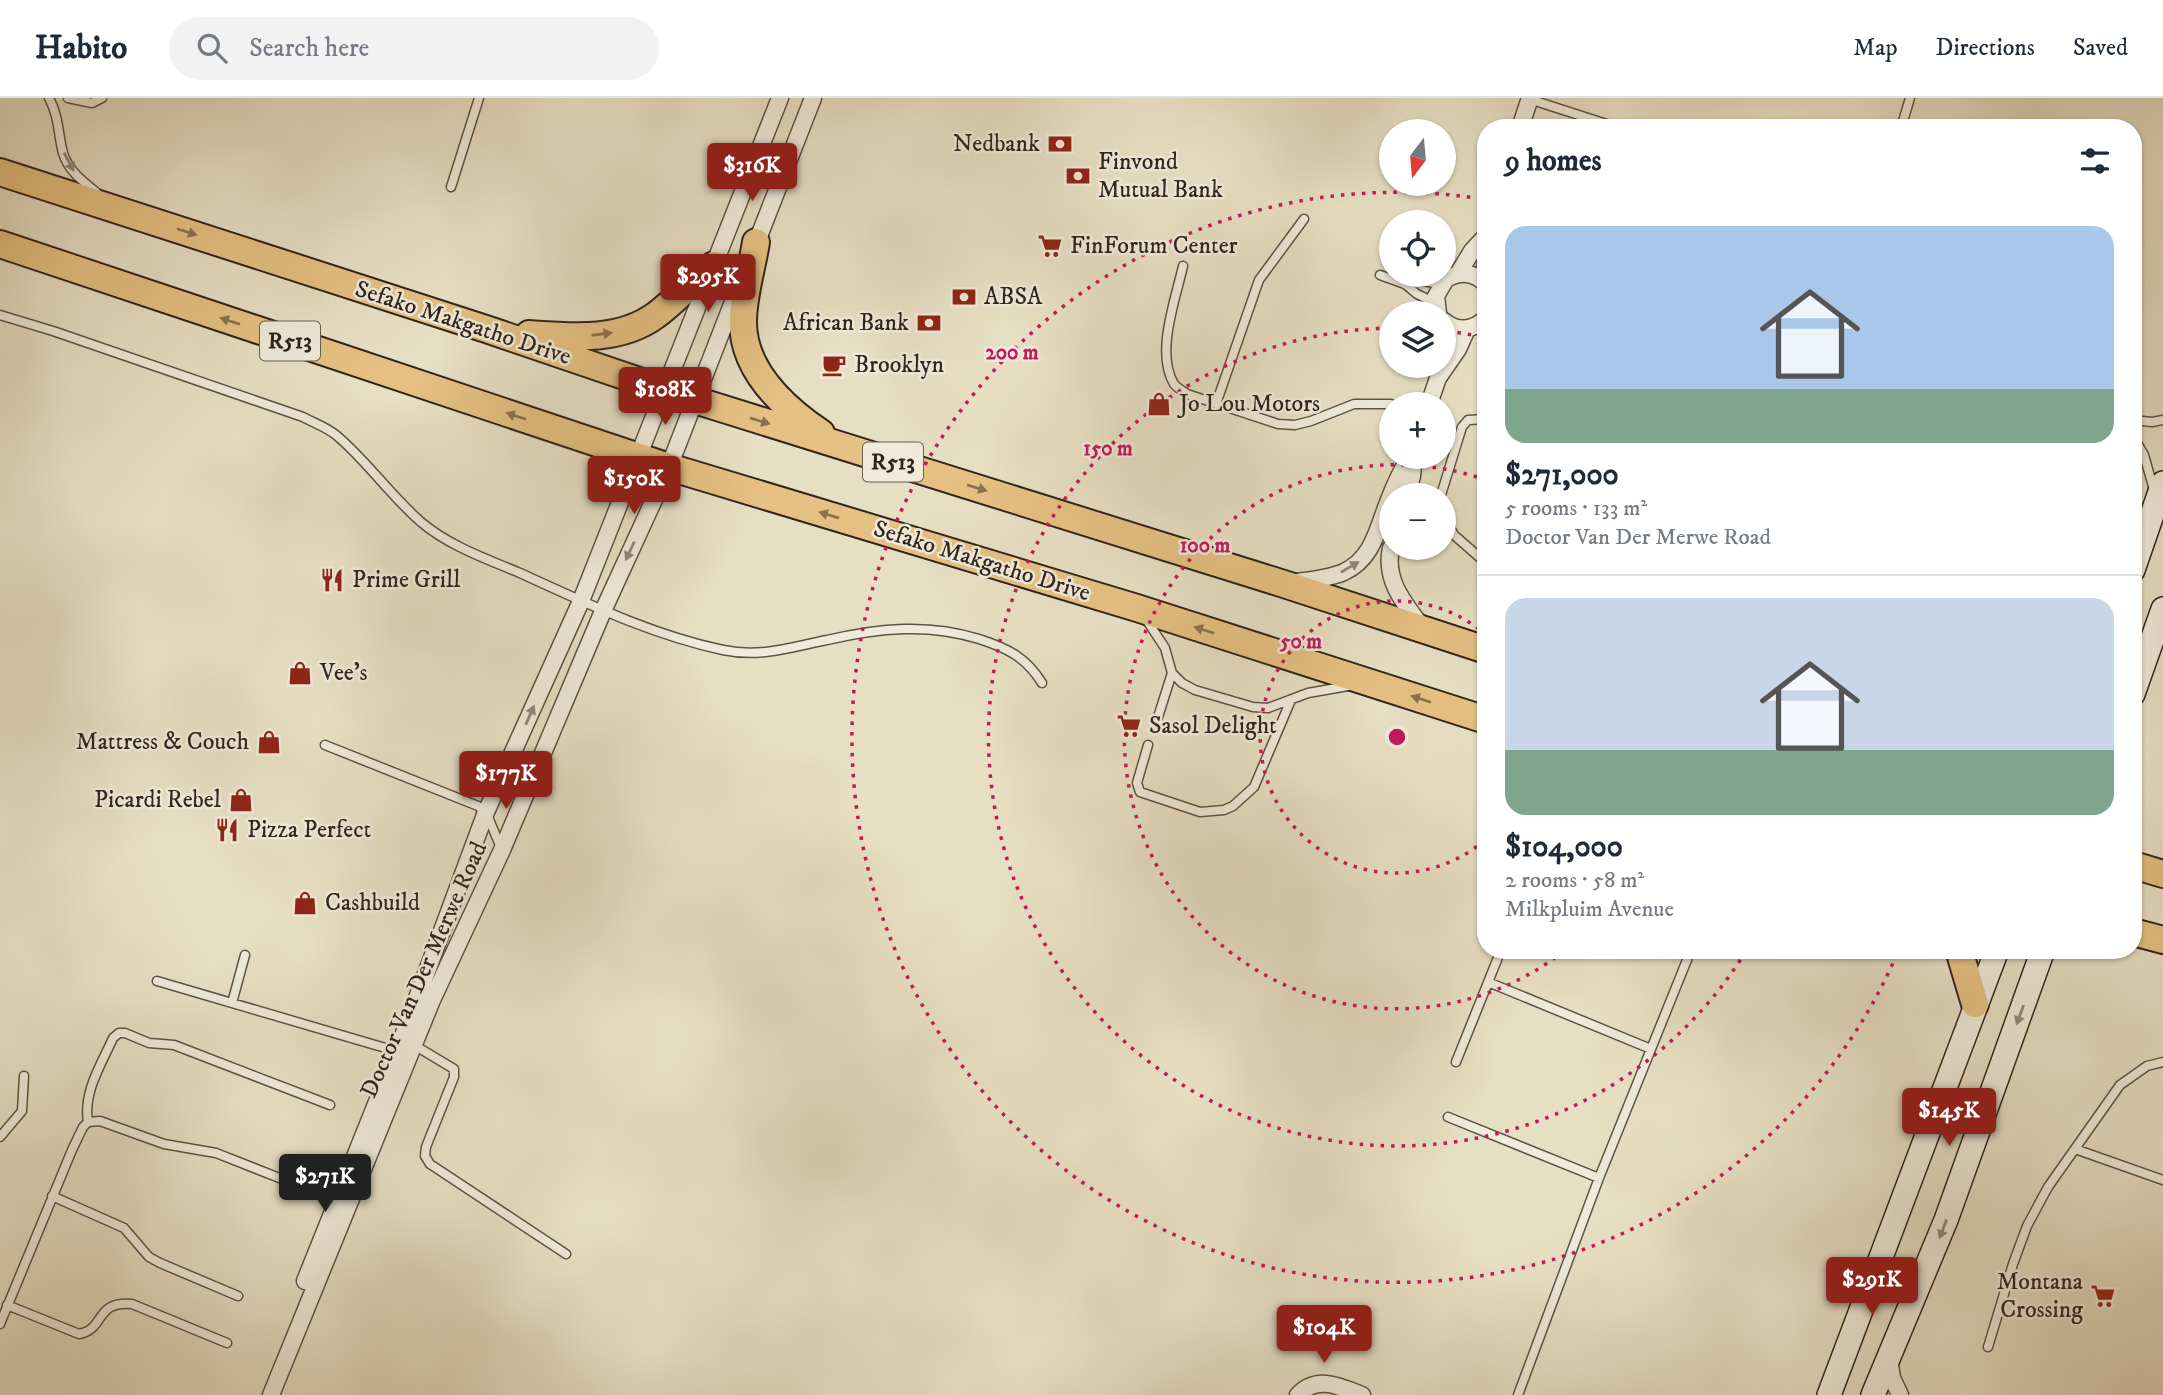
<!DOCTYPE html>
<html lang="en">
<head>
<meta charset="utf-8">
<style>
  :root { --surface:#fff; --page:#f2f2f3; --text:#1f2937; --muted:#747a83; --line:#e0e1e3; --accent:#8f2418 }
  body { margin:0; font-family:"IM FELL DW Pica",serif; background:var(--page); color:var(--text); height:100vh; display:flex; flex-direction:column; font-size:26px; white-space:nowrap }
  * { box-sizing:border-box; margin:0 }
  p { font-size:23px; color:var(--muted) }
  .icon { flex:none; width:38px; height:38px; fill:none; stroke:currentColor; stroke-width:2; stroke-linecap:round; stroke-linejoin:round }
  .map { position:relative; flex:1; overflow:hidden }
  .panel { position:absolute; left:1477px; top:21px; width:665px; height:840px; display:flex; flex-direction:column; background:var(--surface); border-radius:28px; box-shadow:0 2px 5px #0004 }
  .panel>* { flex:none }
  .needle { width:46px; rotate:196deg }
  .tools { position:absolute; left:1379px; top:21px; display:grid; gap:14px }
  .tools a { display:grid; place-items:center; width:77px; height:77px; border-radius:50%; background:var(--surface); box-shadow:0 2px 5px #0004; font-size:35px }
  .price { position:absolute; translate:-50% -60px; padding:0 16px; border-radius:7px; background:var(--accent); color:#fff; font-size:23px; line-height:46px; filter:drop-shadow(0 2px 4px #0008) }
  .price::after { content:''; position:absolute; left:50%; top:42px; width:21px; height:16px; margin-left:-10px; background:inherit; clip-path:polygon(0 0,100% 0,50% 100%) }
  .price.active { background:#222; color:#fff }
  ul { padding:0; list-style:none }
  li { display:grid; align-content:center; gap:14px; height:371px; padding:0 28px }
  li+li { border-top:2px solid var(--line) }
  li span { display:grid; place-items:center; height:217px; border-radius:21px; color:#555 }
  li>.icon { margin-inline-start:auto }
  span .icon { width:126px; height:126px; fill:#fffc; stroke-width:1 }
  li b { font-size:30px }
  h2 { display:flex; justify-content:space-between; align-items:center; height:84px; padding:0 28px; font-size:30px }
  header { display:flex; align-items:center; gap:42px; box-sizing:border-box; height:98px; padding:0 35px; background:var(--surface); border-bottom:2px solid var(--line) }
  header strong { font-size:33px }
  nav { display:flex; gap:38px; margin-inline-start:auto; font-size:24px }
  .search { width:490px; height:63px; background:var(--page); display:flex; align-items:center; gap:18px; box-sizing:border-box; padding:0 24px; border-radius:38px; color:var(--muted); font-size:26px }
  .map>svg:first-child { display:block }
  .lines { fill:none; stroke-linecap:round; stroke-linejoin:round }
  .lane-casing { stroke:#5e5346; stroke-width:11 }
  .street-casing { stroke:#5e5346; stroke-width:19 }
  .secondary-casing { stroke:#31241c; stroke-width:26 }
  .primary-casing { stroke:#31241c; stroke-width:30 }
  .lane { stroke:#efead9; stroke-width:8 }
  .street { stroke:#efead9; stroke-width:16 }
  .secondary { stroke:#efead9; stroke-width:23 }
  .primary { stroke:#e4c082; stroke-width:26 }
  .oneway { fill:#90877a }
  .oneway2 { fill:#8a724f }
  .ring { fill:none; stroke:#c2185b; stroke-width:3.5; stroke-dasharray:3.5 7 }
  .labels { text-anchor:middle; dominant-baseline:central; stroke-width:5; stroke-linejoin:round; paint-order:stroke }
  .shield { fill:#efead9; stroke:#6a5f55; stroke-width:2 }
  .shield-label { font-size:23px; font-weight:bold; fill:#31241c }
  .poi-label { font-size:24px; fill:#31241c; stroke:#efead9; text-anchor:start }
  .street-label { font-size:24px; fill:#31241c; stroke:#efead9 }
  .centre { fill:#c2185b; stroke:#efead9; stroke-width:3.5 }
  .ring-label { font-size:21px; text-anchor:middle; font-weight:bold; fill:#c2185b; stroke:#efead9; stroke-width:5; stroke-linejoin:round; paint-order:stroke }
</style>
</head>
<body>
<header>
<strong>Habito</strong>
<div class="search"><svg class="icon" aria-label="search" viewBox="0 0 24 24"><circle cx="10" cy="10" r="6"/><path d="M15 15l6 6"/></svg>Search here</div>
<nav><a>Map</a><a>Directions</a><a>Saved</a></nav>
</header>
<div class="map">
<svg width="2163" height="1297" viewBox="0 0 2163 1297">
  <rect width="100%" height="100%" fill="#e7dfc4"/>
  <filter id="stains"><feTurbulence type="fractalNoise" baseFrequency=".00286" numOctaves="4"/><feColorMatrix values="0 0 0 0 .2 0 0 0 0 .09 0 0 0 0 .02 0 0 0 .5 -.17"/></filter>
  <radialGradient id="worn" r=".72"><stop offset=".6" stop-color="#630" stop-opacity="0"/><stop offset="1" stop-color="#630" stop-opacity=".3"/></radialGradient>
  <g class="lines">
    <g class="lane-casing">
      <path id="lane" d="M49 0C59 18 58 36 63 55 68 72 82 83 96 94
        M68 0 92 5 102 0
        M1529 1 1619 30
        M1901 30 1910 0
        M451 89 479 0
        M1183 168C1176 200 1155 255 1174 286 1177 290 1183 293 1187 296L1278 326 1295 327 1311 323 1354 306H1391
        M1380 177 1405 186 1417 196 1436 205
        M1405 186 1422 183 1441 186
        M0 217 53 233 303 319C314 325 326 329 336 337 367 363 390 397 421 424 449 448 487 461 520 475 586 505 652 537 723 552 761 560 791 549 827 542 879 530 928 525 979 541 1007 550 1026 559 1042 585
        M1216 306 1259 182 1304 121
        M2133 322 2152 324 2163 322
        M2133 338 2144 357 2154 392
        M1441 397 1462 329 1468 322 1486 321
        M1444 418 1454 437 1486 465
        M1146 521 1165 550 1172 575 1182 585 1195 592 1253 609 1268 610 1308 595 1348 588
        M1158 619 1172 575
        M325 647 478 708 486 714 501 750
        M1148 647 1137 685 1140 694 1200 714 1224 712 1233 708 1254 689 1291 602
        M157 883 399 954
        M1488 884 1651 951
        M232 905 245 857
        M414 947 454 971V979L426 1049 425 1058 430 1066 566 1156
        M1456 964 1501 852
        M1448 1019 1599 1080
        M88 1024C83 994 101 967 113 940L119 935H125L149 945 174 947 330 1007
        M0 1039 22 1013 24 978
        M2075 1051 2163 1082
        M52 1098 124 1130 149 1159 160 1165 238 1198
        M7 1207 79 1236C105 1232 95 1202 132 1206L227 1245
        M0 1226 72 1052 83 1029 88 1024 100 1023 164 1046 216 1055 282 1081
        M1988 1249 2013 1166 2027 1128 2048 1089 2120 987 2147 968 2163 964
        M1518 1297 1599 1080 1691 852"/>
    </g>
    <g class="street-casing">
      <path id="street" d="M1520 30 1530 0
        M754 151 813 0
        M1458 176 1472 153 1485 139
        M1484 184 1486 163
        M1438 215 1436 198 1446 181C1461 173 1474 174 1486 186
        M1444 223C1457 234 1473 233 1486 220
        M1429 306 1438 280 1458 251 1467 231
        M1407 397 1412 378 1414 359
        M1391 450C1384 482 1404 505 1422 529
        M1291 485C1309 482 1328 481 1344 474 1372 461 1377 433 1387 407 1393 391 1400 374 1410 359
        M305 1183 397 954 486 714 581 503 780 0
        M1889 1260 1892 1280 1900 1297
        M271 1297 432 902 502 752 603 513 669 369 738 191
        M1298 1297C1317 1277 1339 1288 1362 1297"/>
    </g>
    <g class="secondary-casing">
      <path id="secondary" d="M2133 472 2163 385
        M2133 596 2163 511
        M1829 1297 1997 852
        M1873 1297 1946 1122 2043 852"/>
    </g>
    <g class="primary-casing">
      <path id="primary" d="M0 74 486 231 695 302 1284 486 1486 552
        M756 144C752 170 743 197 743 224 743 273 784 310 821 335
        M0 146 669 369 1137 510 1486 622
        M529 236C571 239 620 244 656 217 677 202 692 182 714 167
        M2133 767 2163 776
        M2133 834 2163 842
        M1959 852 1975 906"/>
    </g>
    <use href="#lane" class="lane"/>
    <use href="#street" class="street"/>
    <use href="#secondary" class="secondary"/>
    <use href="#primary" class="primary"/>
  </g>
  <defs><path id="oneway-solid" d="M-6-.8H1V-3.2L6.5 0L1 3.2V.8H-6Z" transform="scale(1.75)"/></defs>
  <g class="oneway">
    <use href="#oneway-solid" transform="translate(69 64) rotate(62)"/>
    <use href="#oneway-solid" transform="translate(630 453) rotate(115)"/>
    <use href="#oneway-solid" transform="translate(1350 469) rotate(-30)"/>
    <use href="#oneway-solid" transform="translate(530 617) rotate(-66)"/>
    <use href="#oneway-solid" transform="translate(2020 917) rotate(110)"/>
    <use href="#oneway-solid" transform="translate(1943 1131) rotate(111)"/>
  </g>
  <g class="oneway2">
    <use href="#oneway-solid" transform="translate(187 134) rotate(18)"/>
    <use href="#oneway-solid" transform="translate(230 223) rotate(-162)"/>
    <use href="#oneway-solid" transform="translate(602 236) rotate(-8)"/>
    <use href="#oneway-solid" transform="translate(516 318) rotate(-162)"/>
    <use href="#oneway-solid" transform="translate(760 323) rotate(17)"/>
    <use href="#oneway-solid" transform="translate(977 390) rotate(17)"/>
    <use href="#oneway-solid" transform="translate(829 417) rotate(-163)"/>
    <use href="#oneway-solid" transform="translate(1204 532) rotate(-162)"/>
    <use href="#oneway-solid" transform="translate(1421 601) rotate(-162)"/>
  </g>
  <g class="ring">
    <path d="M1485 742A136 136 0 1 1 1485 536"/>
    <path d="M1564 853A272 272 0 1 1 1486 382"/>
    <path d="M1746 853A409 409 0 1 1 1390 230M1447 233A409 409 0 0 1 1486 240"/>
    <path d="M1897 856A545 545 0 1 1 1482 101"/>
  </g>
  <defs>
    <g id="bank-bare" transform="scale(1.89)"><path d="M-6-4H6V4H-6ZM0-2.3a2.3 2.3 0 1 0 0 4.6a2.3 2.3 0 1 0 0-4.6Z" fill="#8f2418" stroke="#efead9" stroke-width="2.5" paint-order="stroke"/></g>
    <g id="supermarket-bare" transform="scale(1.89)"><path d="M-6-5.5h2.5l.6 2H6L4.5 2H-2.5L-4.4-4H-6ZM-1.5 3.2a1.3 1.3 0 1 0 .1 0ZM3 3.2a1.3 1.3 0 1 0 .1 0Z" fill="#8f2418" stroke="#efead9" stroke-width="2.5" paint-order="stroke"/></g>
    <g id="cafe-bare" transform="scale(1.89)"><path d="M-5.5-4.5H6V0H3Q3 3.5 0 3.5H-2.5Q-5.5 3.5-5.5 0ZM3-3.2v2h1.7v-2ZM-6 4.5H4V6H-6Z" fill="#8f2418" stroke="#efead9" stroke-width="2.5" paint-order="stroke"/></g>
    <g id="shop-bare" transform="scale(1.89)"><path d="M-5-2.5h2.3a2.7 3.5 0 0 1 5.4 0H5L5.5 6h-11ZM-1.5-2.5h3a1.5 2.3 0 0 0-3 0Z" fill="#8f2418" stroke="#efead9" stroke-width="2.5" paint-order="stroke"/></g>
    <g id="restaurant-bare" transform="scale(1.89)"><path d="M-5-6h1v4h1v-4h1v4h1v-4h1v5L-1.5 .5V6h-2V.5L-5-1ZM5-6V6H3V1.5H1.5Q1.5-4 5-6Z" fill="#8f2418" stroke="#efead9" stroke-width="2.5" paint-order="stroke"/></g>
  </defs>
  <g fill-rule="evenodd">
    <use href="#bank-bare" x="1060" y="46"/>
    <use href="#bank-bare" x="1078" y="78"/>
    <use href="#supermarket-bare" x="1050" y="148"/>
    <use href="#bank-bare" x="964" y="199"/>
    <use href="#bank-bare" x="929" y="225"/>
    <use href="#cafe-bare" x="834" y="267"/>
    <use href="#shop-bare" x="1159" y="306"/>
    <use href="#restaurant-bare" x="332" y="482"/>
    <use href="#shop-bare" x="300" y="575"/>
    <use href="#supermarket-bare" x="1129" y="628"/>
    <use href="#shop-bare" x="269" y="644"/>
    <use href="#shop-bare" x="241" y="702"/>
    <use href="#restaurant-bare" x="227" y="732"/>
    <use href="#shop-bare" x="305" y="805"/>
    <use href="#supermarket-bare" x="2103" y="1198"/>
  </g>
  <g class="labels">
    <g class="shield">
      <rect x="260" y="223.5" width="60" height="39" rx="5"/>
      <rect x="863" y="344.5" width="60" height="39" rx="5"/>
    </g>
    <g class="shield-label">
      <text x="290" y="243">R513</text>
      <text x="893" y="364">R513</text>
    </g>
    <g class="poi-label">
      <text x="1040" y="46" text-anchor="end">Nedbank</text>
      <text x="1098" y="64">Finvond<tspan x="1098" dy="28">Mutual Bank</tspan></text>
      <text x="1070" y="148">FinForum Center</text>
      <text x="984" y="199">ABSA</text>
      <text x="909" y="225" text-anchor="end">African Bank</text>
      <text x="854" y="267">Brooklyn</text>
      <text x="1179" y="306">Jo Lou Motors</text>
      <text x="352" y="482">Prime Grill</text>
      <text x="320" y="575">Vee's</text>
      <text x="1149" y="628">Sasol Delight</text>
      <text x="249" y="644" text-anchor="end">Mattress &amp; Couch</text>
      <text x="221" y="702" text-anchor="end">Picardi Rebel</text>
      <text x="247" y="732">Pizza Perfect</text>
      <text x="325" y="805">Cashbuild</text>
      <text x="2083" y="1184" text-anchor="end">Montana<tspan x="2083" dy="28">Crossing</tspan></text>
    </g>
    <g class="street-label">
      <text transform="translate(463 225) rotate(18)">Sefako Makgatho Drive</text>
      <text transform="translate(982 463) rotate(17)">Sefako Makgatho Drive</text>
      <text transform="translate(424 872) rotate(-66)">Doctor Van Der Merwe Road</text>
    </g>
  </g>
  <circle cx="1397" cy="639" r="10" class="centre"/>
  <g class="ring-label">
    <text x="1012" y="261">200 m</text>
    <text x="1108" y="357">150 m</text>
    <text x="1205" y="454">100 m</text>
    <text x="1301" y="550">50 m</text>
  </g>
  <rect width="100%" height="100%" filter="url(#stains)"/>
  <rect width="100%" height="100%" fill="url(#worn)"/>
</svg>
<div class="tools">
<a><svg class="needle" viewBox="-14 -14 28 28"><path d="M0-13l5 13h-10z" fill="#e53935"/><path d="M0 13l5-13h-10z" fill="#747a83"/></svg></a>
<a><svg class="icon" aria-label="locate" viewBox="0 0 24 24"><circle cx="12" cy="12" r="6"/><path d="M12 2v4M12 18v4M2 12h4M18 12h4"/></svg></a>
<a><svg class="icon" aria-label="layers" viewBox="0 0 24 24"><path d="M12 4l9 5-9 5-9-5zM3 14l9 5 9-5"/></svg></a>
<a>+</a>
<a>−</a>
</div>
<b class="price" style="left:752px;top:105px">$316K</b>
<b class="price" style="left:708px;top:216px">$295K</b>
<b class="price" style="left:665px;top:329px">$108K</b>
<b class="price" style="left:634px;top:418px">$150K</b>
<b class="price" style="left:506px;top:713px">$177K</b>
<b class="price" style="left:1949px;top:1050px">$145K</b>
<b class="price active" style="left:325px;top:1116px">$271K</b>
<b class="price" style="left:1872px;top:1219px">$291K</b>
<b class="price" style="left:1324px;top:1267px">$104K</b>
<section class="panel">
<h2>9 homes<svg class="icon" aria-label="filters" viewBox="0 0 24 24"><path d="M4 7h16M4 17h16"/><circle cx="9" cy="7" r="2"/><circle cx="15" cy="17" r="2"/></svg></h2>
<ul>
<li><span style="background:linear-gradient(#a9c7e8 75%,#7fa58c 0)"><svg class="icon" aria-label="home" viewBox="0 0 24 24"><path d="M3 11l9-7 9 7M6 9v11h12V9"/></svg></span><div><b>$271,000</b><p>5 rooms · 133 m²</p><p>Doctor Van Der Merwe Road</p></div></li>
<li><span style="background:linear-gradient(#c9d6e8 70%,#7fa58c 0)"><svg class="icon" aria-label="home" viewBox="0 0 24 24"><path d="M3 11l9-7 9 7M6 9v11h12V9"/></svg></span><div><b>$104,000</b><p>2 rooms · 58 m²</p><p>Milkpluim Avenue</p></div></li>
</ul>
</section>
</div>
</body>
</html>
